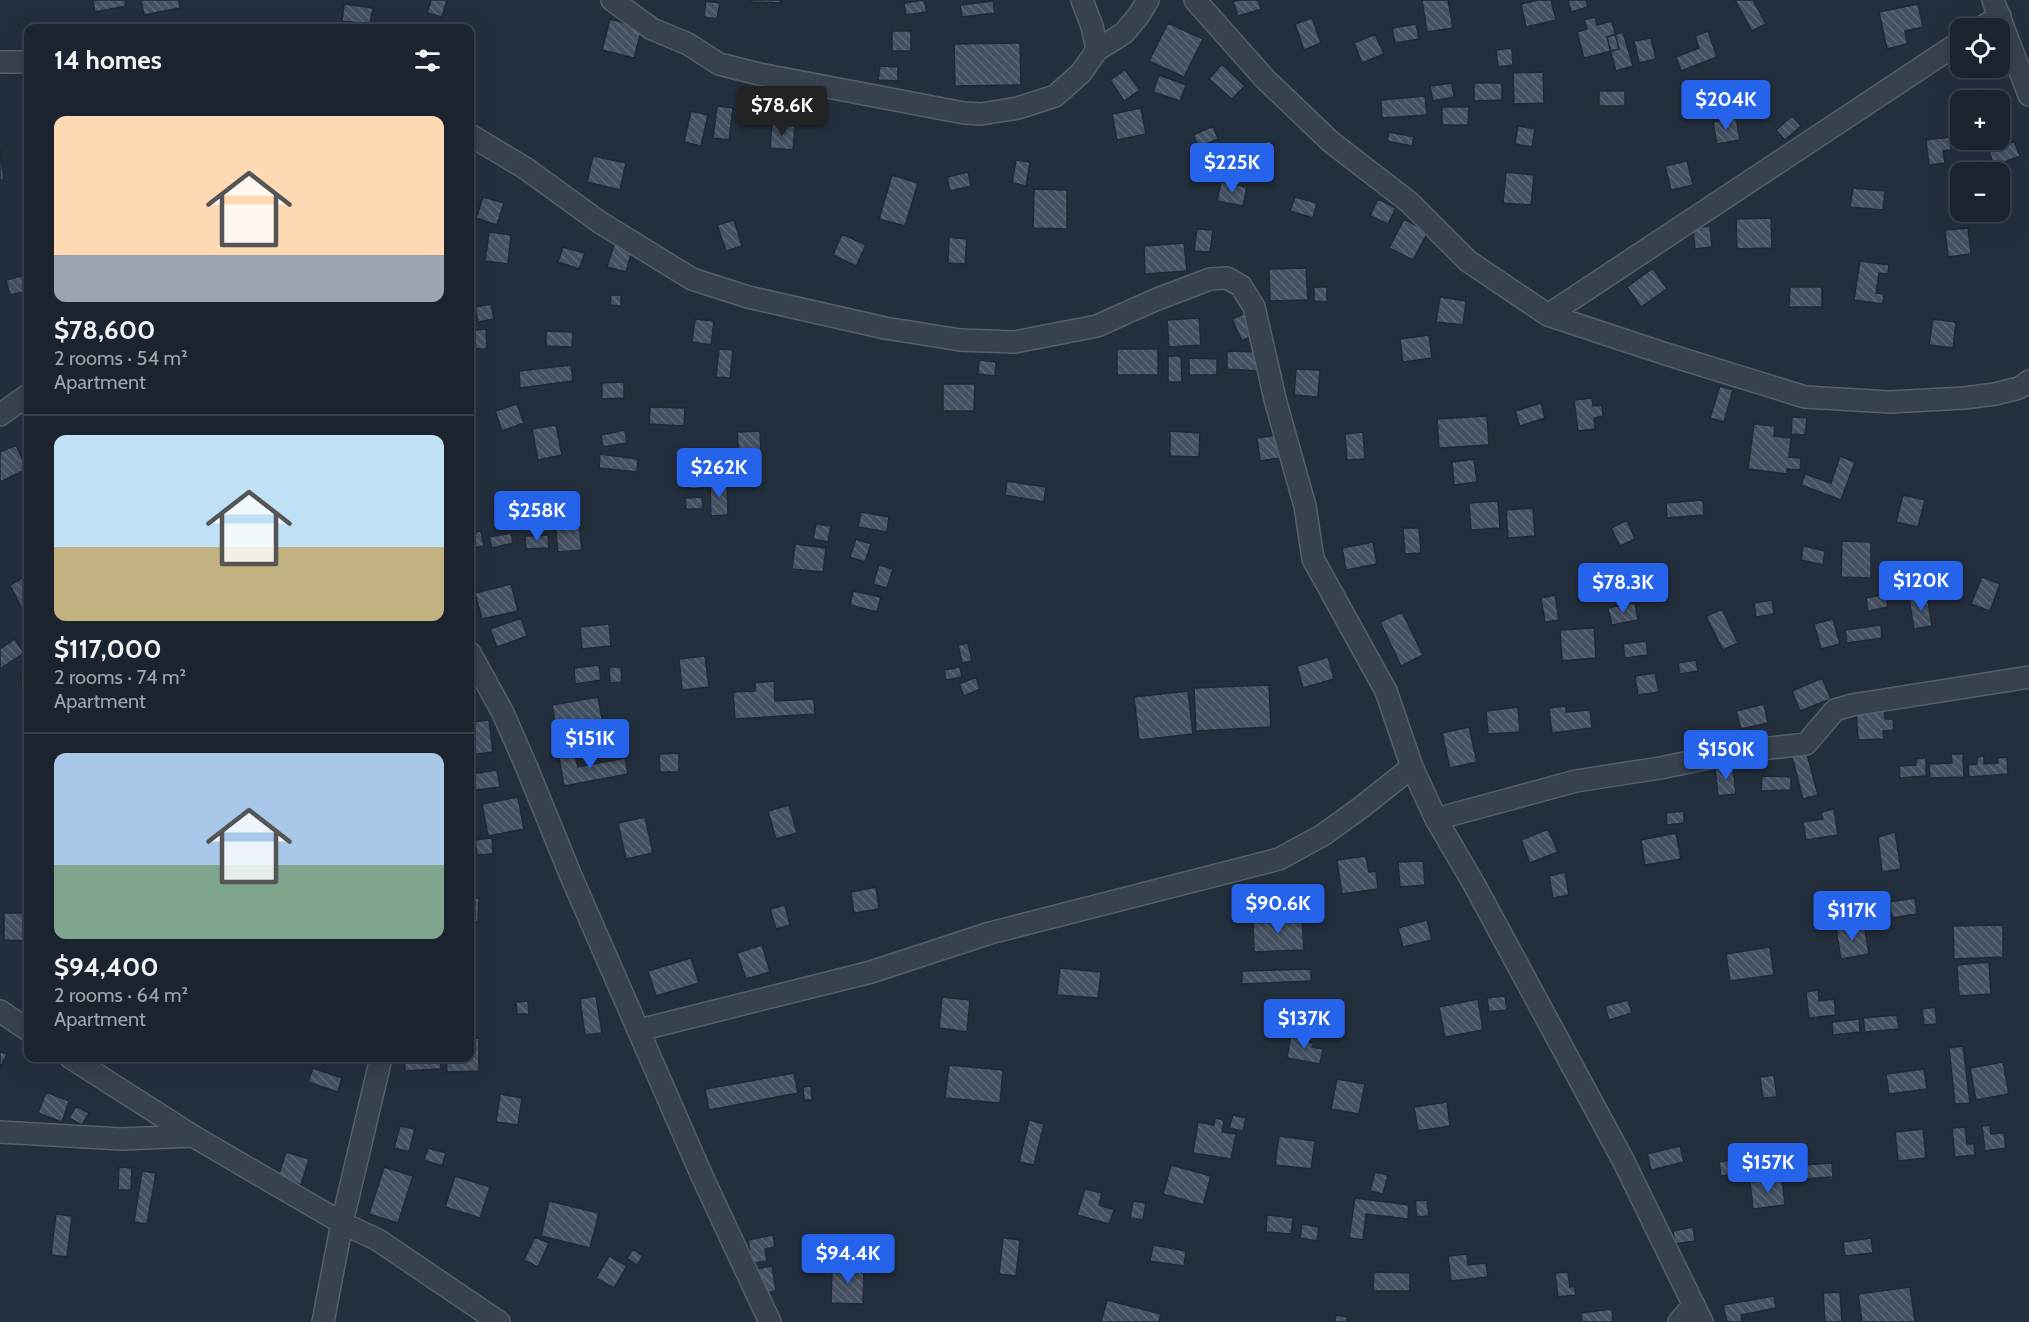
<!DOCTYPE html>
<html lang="en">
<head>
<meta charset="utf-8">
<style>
  :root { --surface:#1b232e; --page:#242b36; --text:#f1f3f6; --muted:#a0a4aa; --line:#39404a; --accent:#2563eb }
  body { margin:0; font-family:Cabin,sans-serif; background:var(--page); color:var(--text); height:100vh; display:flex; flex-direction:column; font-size:22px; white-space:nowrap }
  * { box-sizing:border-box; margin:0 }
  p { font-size:20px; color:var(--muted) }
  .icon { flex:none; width:33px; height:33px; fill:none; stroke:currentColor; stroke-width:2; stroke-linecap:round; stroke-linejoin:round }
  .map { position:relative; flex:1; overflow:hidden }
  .details { position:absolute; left:24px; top:24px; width:450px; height:1038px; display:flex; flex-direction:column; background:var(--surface); border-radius:12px; box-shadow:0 6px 24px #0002,0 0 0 2px var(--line) }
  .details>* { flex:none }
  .tools { position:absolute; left:1950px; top:18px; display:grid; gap:12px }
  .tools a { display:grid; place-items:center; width:60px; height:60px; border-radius:12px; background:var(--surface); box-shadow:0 6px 24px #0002,0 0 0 2px var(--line); font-size:30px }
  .price { position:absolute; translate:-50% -51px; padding:0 14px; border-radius:6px; background:var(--accent); color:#fff; font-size:20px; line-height:39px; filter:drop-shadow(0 2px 3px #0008) }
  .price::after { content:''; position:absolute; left:50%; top:36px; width:18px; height:14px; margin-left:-9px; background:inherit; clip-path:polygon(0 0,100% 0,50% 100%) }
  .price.selected { background:#222; color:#fff }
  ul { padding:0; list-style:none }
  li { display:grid; align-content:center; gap:12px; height:318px; padding:0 30px }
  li+li { border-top:2px solid var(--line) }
  li span { display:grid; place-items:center; height:186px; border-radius:12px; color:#555 }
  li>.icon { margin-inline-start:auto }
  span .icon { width:108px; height:108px; fill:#fffc; stroke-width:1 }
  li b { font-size:26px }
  h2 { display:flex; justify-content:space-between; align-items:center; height:72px; padding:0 30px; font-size:26px }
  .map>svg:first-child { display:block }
  .building { fill:url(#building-back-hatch); stroke:#1f2835; stroke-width:1.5 }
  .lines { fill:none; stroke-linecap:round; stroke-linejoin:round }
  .street-casing { stroke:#565f6c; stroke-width:24 }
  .street { stroke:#38414e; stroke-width:21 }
</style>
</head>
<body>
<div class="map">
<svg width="2029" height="1322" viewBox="0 0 2029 1322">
  <defs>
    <pattern id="building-back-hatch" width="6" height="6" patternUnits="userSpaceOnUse" patternTransform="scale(1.5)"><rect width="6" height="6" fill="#455162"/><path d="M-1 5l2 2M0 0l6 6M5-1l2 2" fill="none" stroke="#5d6877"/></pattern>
  </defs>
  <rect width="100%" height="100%" fill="#242f3e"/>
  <path class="building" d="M93 0H125L126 6 95 12Z
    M141 0H179L180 8 144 15Z
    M431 0H447L442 17 427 13Z
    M751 0H781V3L751 2Z
    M924 0 927 12 906 15 904 3Z
    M1238 0H1258L1261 9 1238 16 1233 2Z
    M1422 0H1448L1453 28 1427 32Z
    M1538 0H1551L1556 20 1526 27 1521 4Z
    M1568 0H1586L1588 7 1571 12Z
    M1735 0H1753L1766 24 1752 31Z
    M706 1 720 3 717 19 704 17Z
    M993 1 995 13 962 17 960 5Z
    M344 4 373 8 370 24 342 21Z
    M1918 4 1923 27 1905 31 1907 44 1887 49 1879 12Z
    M1595 17 1597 25 1612 21 1619 49 1584 58 1577 32 1587 29 1584 20Z
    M1312 18 1321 43 1304 50 1295 24Z
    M610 19 642 28 634 58 602 50Z
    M1168 23 1203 39 1184 77 1149 61Z
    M1416 24 1419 39 1395 43 1392 28Z
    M892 31H911V51H892Z
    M1708 31 1717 57 1681 71 1676 57 1699 48 1695 36Z
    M1623 32 1633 66 1616 71 1607 37Z
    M1375 34 1384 54 1362 63 1354 43Z
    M1651 38 1656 59 1639 63 1634 41Z
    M1020 43 1021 85 955 86 954 44Z
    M1512 48 1513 65 1498 67 1496 50Z
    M1222 64 1245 86 1232 99 1209 79Z
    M880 66 898 67V81L878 80Z
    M1125 70 1140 90 1124 101 1110 80Z
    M1543 72 1544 103 1514 104 1513 73Z
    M1159 75 1186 85 1180 101 1153 92Z
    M1711 81 1724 102 1713 108 1701 88Z
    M1452 83 1454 97 1433 101 1430 86Z
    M1474 83H1502V100L1474 101Z
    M1599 91H1625V106H1599Z
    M1425 96 1427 115 1382 118 1381 100Z
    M717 106 733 108 729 140 713 138Z
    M1442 107H1469L1468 125H1442Z
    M1141 108 1146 134 1117 140 1112 114Z
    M691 111 708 115 701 146 684 142Z
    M1792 116 1801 126 1785 140 1776 130Z
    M1736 118 1740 140 1717 144 1713 122Z
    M772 123 795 126 793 150 770 148Z
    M1213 126 1218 139 1199 147 1193 135Z
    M1518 126 1535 129 1532 147 1515 144Z
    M1389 132 1414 137 1412 146 1387 141Z
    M1950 137 1951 150 1943 151 1945 163 1929 165 1926 140Z
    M1268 140 1274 145 1266 156 1259 152Z
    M2014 141 2020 156 1994 166 1989 151Z
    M0 148 4 180H0Z
    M593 156 626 163 620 190 587 182Z
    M1016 160 1030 162 1026 186 1012 183Z
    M1687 161 1693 185 1671 190 1665 166Z
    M968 172 971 186 950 191 947 177Z
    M1506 172 1534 175 1531 205 1503 203Z
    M892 175 918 183 905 226 879 219Z
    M1221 182 1247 187 1243 206 1217 201Z
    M1853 188 1885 191 1883 210 1850 207Z
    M1034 189 1067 190V229L1033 228Z
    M483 197 504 203 497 225 476 218Z
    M1295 197 1317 203 1313 218 1290 211Z
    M1378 199 1396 208 1388 224 1370 216Z
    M1771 218 1772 248 1737 249 1736 219Z
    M1404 219 1428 232 1413 260 1389 248Z
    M734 220 742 246 726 251 717 225Z
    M1710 226 1712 247 1695 249 1693 228Z
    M1968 228 1971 254 1948 257 1945 230Z
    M1197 229 1213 230 1210 252 1194 251Z
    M489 232 511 235 508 264 485 261Z
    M842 234 866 245 856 266 833 255Z
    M949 237 967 239 965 264 948 263Z
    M615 242 633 247 626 272 607 267Z
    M1184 243 1187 271 1145 274 1144 246Z
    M563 247 585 253 579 269 558 262Z
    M1860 261 1889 265 1888 274 1879 273 1876 293 1884 294 1883 304 1854 300Z
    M28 266V291L10 295 6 280 25 275 23 267Z
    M1306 268 1308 300 1270 301 1269 269Z
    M1653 268 1667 289 1641 307 1627 287Z
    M1314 287H1327V302L1314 301Z
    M1790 287H1822V307H1789Z
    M611 295H621V306L610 305Z
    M1440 297 1466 301 1463 325 1436 322Z
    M491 304 494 319 478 322 475 307Z
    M1246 313 1256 334 1242 341 1232 319Z
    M1199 318 1201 345 1169 347 1167 320Z
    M695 319 714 321 711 345 692 342Z
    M1933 319 1956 322 1953 348 1929 345Z
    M486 329 487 349H473L472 330Z
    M546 331 573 332 572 347 546 346Z
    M1429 335 1432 358 1403 362 1400 339Z
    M719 349 733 350 730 378 716 377Z
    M1117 349H1158V375H1117Z
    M1227 351 1261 352 1260 371 1227 369Z
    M1168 356H1181L1182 382H1168Z
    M1189 358 1217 359V375H1189Z
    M979 360 996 362 995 376 978 374Z
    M571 365 573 381 520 388 519 371Z
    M1296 369 1320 370 1318 397 1294 395Z
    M624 382V398L602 399V383Z
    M943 384H975L974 411H943Z
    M1720 386 1733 390 1724 422 1710 418Z
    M1592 398 1593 406 1602 405 1603 416 1594 418 1595 429 1578 431 1574 400Z
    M1541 403 1545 418 1520 426 1515 411Z
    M517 404 524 423 502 431 495 411Z
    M650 407 685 408 684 426 649 424Z
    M1487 416 1489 445 1439 448 1437 419Z
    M1792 417 1807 418 1805 435 1791 434Z
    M1754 424 1775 426 1774 436 1791 438 1789 457 1801 458 1800 470 1787 469V474L1748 469Z
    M556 425 562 455 538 460 532 429Z
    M625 430 627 443 603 447 601 435Z
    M760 431 761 454 739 455 737 432Z
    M1170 431 1200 433 1199 457 1170 456Z
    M1363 432 1365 459 1347 460 1345 434Z
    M1276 435 1280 458 1260 461 1257 438Z
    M16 445 27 469 0 482V452Z
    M600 454 638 459 637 472 599 468Z
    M1840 456 1855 462 1841 500 1801 485 1805 474 1831 483Z
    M1474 459 1477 482 1454 485 1452 462Z
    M689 466H702L703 488 690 489Z
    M1007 481 1046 487 1044 502 1005 495Z
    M710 482H727L728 515 711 516Z
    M1903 495 1925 500 1918 527 1896 522Z
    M702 497 703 509H686L685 498Z
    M1703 500 1704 515 1667 518 1666 503Z
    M1498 501 1500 528 1471 530 1469 503Z
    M1533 508 1535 536 1508 538 1506 510Z
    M861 512 889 517 887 532 858 527Z
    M1627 520 1635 539 1620 546 1611 528Z
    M579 523 582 550 558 552 555 525Z
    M816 524 831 526 828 542 813 539Z
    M1403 528H1419L1421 553 1405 554Z
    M481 531 484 546 470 549V533Z
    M511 533 513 543 492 548 489 537Z
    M548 535 549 548 526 549 525 536Z
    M856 539 871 544 865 562 850 557Z
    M1842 541 1871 542V578L1841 577Z
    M1373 542 1377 564 1346 570 1342 548Z
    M795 544 826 548 823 572 792 569Z
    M1803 546 1825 551 1823 565 1801 560Z
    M879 565 893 569 887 588 873 584Z
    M1655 568 1658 583 1637 587 1634 573Z
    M28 575V611L24 613 10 585Z
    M1982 577 2000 584 1990 611 1971 604Z
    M511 584 518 611 482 619 475 593Z
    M853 591 881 597 877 612 850 605Z
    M1886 594 1888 607 1868 611 1866 598Z
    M1555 595 1559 620 1545 622 1541 598Z
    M1927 595 1932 626 1914 629 1909 598Z
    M1772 600 1774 614 1756 617 1754 603Z
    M1635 603 1638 620 1612 625 1608 608Z
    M1722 609 1738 643 1723 650 1706 616Z
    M1402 612 1423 655 1401 666 1380 622Z
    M521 618 527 636 497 647 490 629Z
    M1833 619 1840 644 1821 649 1814 624Z
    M609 624 611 646 582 649 580 627Z
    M1881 625 1882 638 1847 643 1845 630Z
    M1594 628 1596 658 1562 661 1560 630Z
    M15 639 24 653 0 669V649Z
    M1646 641 1648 655 1625 658 1623 644Z
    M968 643 972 661 962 663 958 645Z
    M705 656 709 687 682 690 679 659Z
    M1328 657 1334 679 1303 688 1297 666Z
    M1696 660 1698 671 1680 674 1678 663Z
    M599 665 601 680 575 684 574 668Z
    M609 667H621L622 682 610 683Z
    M960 667 962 677 946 680 944 670Z
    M1655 673 1659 692 1638 695 1635 676Z
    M21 675H28V697L24 698Z
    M976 677 980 689 964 696 959 684Z
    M1822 678 1831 699 1800 711 1792 691Z
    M774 681 775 701 814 699 815 714 735 719 733 692 755 691V683Z
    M1269 685 1271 727 1196 731 1194 688Z
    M1188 691 1193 734 1139 740 1134 697Z
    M598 697 604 729 558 737 552 705Z
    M1764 704 1768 723 1741 729 1736 711Z
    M1566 706V712L1590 710 1592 728 1552 733 1549 708Z
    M1518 707 1520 732 1488 734 1486 711Z
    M1884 711 1885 719H1893L1894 730 1883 731 1884 739 1858 740 1856 712Z
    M489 720 493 752 470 755V722Z
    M1469 727 1477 762 1450 768 1442 733Z
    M1806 750 1818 795 1803 799 1791 753Z
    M679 753V772H660L659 754Z
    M1951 754H1963L1964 777 1930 778 1929 764 1952 763Z
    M575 755 578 767 625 758 628 774 564 786 559 758Z
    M1984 756V764L1998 763 1997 758 2007 757 2008 774 1969 777 1968 765 1977 764V757Z
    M1926 758V776L1900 778 1899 766 1916 765V759Z
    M1733 766 1736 794 1718 796 1715 768Z
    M497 770 500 787 470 791V774Z
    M1762 776 1791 777V790L1761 791Z
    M518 797 524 829 488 836 482 804Z
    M789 805 797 833 776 839 768 811Z
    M1834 809 1838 835 1806 840 1803 822 1823 819 1821 812Z
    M1684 811V823L1667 825 1666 813Z
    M645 817 653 853 626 859 618 823Z
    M1548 829 1558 852 1530 863 1521 840Z
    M1895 832 1901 869 1882 872 1878 837Z
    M1676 833 1681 859 1645 865 1641 840Z
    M492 838 493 854 477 855 475 840Z
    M1366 856 1369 872 1376 871 1378 889 1342 894 1337 860Z
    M1423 861 1425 885 1400 887 1398 862Z
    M1565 872 1569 895 1553 898 1549 876Z
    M876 887 879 909 854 913 851 892Z
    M1860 894 1864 919 1836 923 1834 908 1849 906 1848 895Z
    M470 898H479L478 922H470Z
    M1915 898 1917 914 1892 918 1889 902Z
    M785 905 790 925 776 929 770 909Z
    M4 913H28V941L4 940Z
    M1302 918 1304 950 1254 952 1253 920Z
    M1427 920 1432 940 1403 947 1398 928Z
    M1864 924 1869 954 1841 959 1836 929Z
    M2003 925V957L1954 959 1953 926Z
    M762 945 770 972 746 979 737 953Z
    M1770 947 1774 975 1730 981 1726 954Z
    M691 958 699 983 656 996 648 971Z
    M1989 962 1991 994 1959 996 1957 965Z
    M1060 968 1101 972 1098 998 1057 995Z
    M1311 969V981L1242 984V971Z
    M1818 990 1819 1001 1834 999 1836 1015 1809 1018 1806 992Z
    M596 996 602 1033 585 1035 580 999Z
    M1505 996 1507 1010 1489 1012 1487 998Z
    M942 997 970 1000 967 1032 939 1028Z
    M1478 999 1483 1030 1445 1037 1439 1007Z
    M1628 1000 1632 1013 1609 1020 1605 1006Z
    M528 1001 529 1014H517L516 1002Z
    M1935 1007 1937 1024 1924 1025 1922 1009Z
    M1897 1015 1899 1029 1865 1032 1863 1018Z
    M1859 1019 1860 1032 1833 1035 1832 1022Z
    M1291 1034 1305 1037 1304 1041 1314 1043 1312 1047 1323 1049 1320 1064 1287 1058Z
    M479 1038V1071L447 1072 446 1058H470V1039Z
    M1963 1046 1970 1103 1955 1104 1949 1048Z
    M0 1051 7 1054 0 1068Z
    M404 1058H440L441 1069 405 1071Z
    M2003 1062 2009 1094 1976 1100 1970 1068Z
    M949 1065 1003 1070 1000 1103 945 1098Z
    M313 1068 342 1078 338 1092 308 1082Z
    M1924 1069 1927 1089 1889 1094 1886 1074Z
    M794 1073 798 1093 709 1110 705 1089Z
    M1774 1075 1777 1097 1763 1098 1760 1077Z
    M1337 1079 1365 1084 1359 1114 1331 1109Z
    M811 1086 812 1100H804L803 1087Z
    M46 1092 69 1101 62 1122 38 1113Z
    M500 1094 522 1098 518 1125 496 1122Z
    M1447 1102 1450 1126 1418 1131 1414 1107Z
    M76 1106 89 1113 82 1125 69 1118Z
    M1233 1115 1246 1118 1243 1131 1229 1128Z
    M1215 1118 1224 1120 1222 1132 1236 1134 1231 1159 1193 1153 1198 1122 1214 1125Z
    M1029 1120 1044 1124 1034 1165 1019 1162Z
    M1990 1125 1991 1134 2004 1133 2006 1148 1985 1151 1982 1126Z
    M400 1126 415 1129 409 1152 394 1148Z
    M1965 1127 1967 1144H1974L1975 1155 1955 1157 1952 1128Z
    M1923 1129 1926 1158 1898 1161 1895 1132Z
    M1279 1136 1315 1141 1311 1169 1275 1165Z
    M1680 1146 1684 1162 1651 1170 1647 1154Z
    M428 1148 446 1153 442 1166 424 1160Z
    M286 1152 309 1159 301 1185 278 1177Z
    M1737 1159 1739 1173 1721 1176 1719 1162Z
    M1832 1163 1833 1177 1802 1179 1801 1165Z
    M1171 1165 1211 1176 1203 1205 1163 1194Z
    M119 1167 132 1168 131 1190H118Z
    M384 1167 413 1176 398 1223 369 1214Z
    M142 1171 156 1173 147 1224 134 1222Z
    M1375 1172 1388 1175 1383 1194 1370 1191Z
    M455 1176 490 1187 480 1218 445 1207Z
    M1782 1178 1785 1205 1753 1209 1750 1182Z
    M1085 1189 1102 1193 1099 1205 1114 1210 1109 1224 1077 1215Z
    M1355 1198 1409 1205 1408 1219 1366 1214 1363 1240 1349 1238Z
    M1427 1200 1429 1216 1417 1217 1415 1201Z
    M549 1201 599 1213 590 1248 541 1236Z
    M1133 1201 1146 1203 1143 1220 1130 1218Z
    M56 1214 72 1216 67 1257 51 1255Z
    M1267 1215 1293 1218 1291 1234 1266 1232Z
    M1302 1224 1319 1227 1317 1241 1300 1238Z
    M1693 1227 1695 1241 1675 1244 1673 1231Z
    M857 1234 858 1242 844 1244 843 1236Z
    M773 1235 775 1247 765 1249 767 1261 752 1263 748 1240Z
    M535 1237 549 1243 538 1267 524 1260Z
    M1003 1238 1020 1240 1016 1276 999 1274Z
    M1871 1238 1873 1253 1845 1256 1843 1242Z
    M832 1245 834 1260 807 1263 805 1248Z
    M1153 1245 1186 1251 1184 1266 1150 1261Z
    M633 1249 643 1256 637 1265 627 1258Z
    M1467 1254 1468 1265 1486 1263 1488 1277 1451 1281 1448 1256Z
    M609 1256 627 1266 614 1288 596 1278Z
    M772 1266 776 1291 760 1294 755 1269Z
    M832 1266 864 1267 863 1304 831 1303Z
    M1374 1272 1410 1273V1291H1373Z
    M1568 1272 1570 1287 1574 1286 1576 1295 1558 1297 1555 1273Z
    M1910 1287 1915 1322H1862L1858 1294Z
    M1840 1292 1842 1322H1825L1823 1293Z
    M1774 1296 1776 1308 1741 1315 1742 1322H1727L1723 1305Z
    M1107 1300 1161 1314 1159 1322H1101Z
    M1612 1309 1613 1322H1582L1581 1313Z
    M1336 1315 1347 1317V1322H1335Z"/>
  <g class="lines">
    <g class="street-casing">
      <path id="street" d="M612 0 652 29 688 44 719 64 759 74 964 113 981 114 1018 108 1055 96 1081 73 1097 50 1124 33 1139 15 1148 0
        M1082 0 1092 26 1097 50
        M1195 0 1265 79 1331 142 1409 202 1468 261 1548 315 1666 354 1805 397 1890 402 1964 398 1995 394 2019 388 2029 381
        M1993 0 2029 95
        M1981 28 2000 16
        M0 62H28
        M470 135 525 168 601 223 692 279 748 297 885 328 960 340 1015 342 1097 326 1155 300 1210 279 1227 278 1241 286 1254 307 1276 403 1305 506 1313 559 1386 691 1412 767 1436 819 1474 884 1623 1160 1702 1322
        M1548 315 1960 42
        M0 415 28 395
        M470 653 503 713 527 768 571 876 702 1176 770 1322
        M1436 819 1576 781 1660 768 1743 751 1806 744 1835 710 1852 705 2029 677
        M0 1011 28 1030
        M639 1030 871 972 990 933 1279 859 1323 835 1363 806 1412 767
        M71 1058 193 1136 342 1223 378 1240 499 1322
        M0 1132 121 1139 193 1136
        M323 1322 342 1223 381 1058
        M1679 1322 1694 1305"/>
    </g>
    <use href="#street" class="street"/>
  </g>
</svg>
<div class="tools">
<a><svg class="icon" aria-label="locate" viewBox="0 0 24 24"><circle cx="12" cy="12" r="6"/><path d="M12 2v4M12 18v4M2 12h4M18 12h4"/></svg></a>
<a>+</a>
<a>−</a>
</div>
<b class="price" style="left:1726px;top:131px">$204K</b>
<b class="price selected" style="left:782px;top:137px">$78.6K</b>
<b class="price" style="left:1232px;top:194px">$225K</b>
<b class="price" style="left:719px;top:499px">$262K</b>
<b class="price" style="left:537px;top:542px">$258K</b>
<b class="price" style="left:1921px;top:612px">$120K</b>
<b class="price" style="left:1623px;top:614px">$78.3K</b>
<b class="price" style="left:590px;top:770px">$151K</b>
<b class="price" style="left:1726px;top:781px">$150K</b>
<b class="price" style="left:1278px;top:935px">$90.6K</b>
<b class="price" style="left:1852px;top:942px">$117K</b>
<b class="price" style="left:1304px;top:1050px">$137K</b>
<b class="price" style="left:1768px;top:1194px">$157K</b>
<b class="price" style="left:848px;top:1285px">$94.4K</b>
<section class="details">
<h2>14 homes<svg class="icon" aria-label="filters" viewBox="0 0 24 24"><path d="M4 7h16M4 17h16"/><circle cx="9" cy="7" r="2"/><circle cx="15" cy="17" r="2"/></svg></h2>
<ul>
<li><span style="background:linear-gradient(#ffd9b3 75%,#9aa5b1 0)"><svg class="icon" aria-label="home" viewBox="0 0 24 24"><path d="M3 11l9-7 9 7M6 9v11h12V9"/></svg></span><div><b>$78,600</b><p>2 rooms · 54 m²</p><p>Apartment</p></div></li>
<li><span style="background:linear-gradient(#bfe0f5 60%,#c2b280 0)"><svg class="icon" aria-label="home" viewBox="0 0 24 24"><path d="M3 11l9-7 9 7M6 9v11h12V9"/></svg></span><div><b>$117,000</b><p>2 rooms · 74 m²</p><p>Apartment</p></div></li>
<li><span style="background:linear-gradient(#a9c7e8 60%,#7fa58c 0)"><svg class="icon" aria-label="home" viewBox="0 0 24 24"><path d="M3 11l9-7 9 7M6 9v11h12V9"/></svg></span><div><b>$94,400</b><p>2 rooms · 64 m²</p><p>Apartment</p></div></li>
</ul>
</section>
</div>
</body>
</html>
